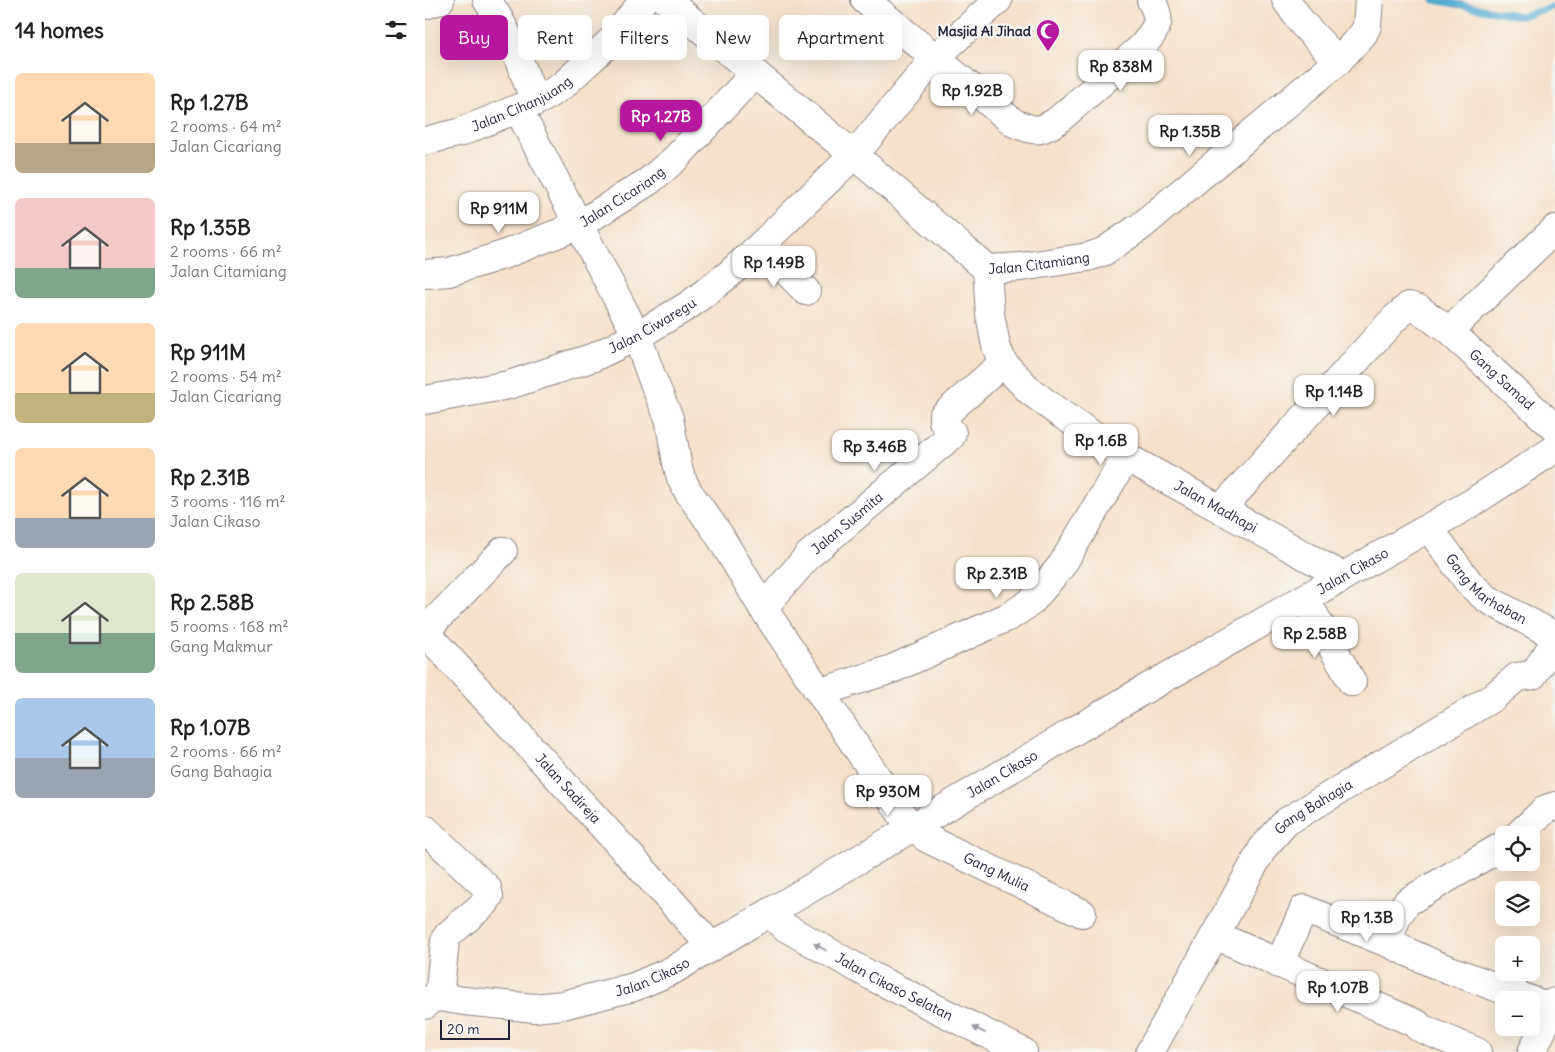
<!DOCTYPE html>
<html lang="en">
<head>
<meta charset="utf-8">
<style>
  :root { --surface:#fff; --page:#f6f6f6; --text:#222; --muted:#767676; --accent:#b5179e }
  body { margin:0; font-family:Delius,sans-serif; background:var(--page); color:var(--text); height:100vh; display:flex; flex-direction:column; font-size:19px; white-space:nowrap }
  * { box-sizing:border-box; margin:0 }
  p { font-size:16px; color:var(--muted) }
  .icon { flex:none; width:28px; height:28px; fill:none; stroke:currentColor; stroke-width:2; stroke-linecap:round; stroke-linejoin:round }
  .map { position:relative; flex:1; overflow:hidden }
  .panel { display:flex; flex-direction:column; background:var(--surface); width:425px }
  .panel>* { flex:none }
  .banner { position:absolute; left:15px; top:15px; width:475px; height:45px; display:flex; gap:10px }
  .controls { position:absolute; left:1070px; top:826px; display:grid; gap:10px }
  .controls a { display:grid; place-items:center; width:45px; height:45px; border-radius:8px; background:var(--surface); box-shadow:0 5px 20px #0002; font-size:25px }
  .scale { position:absolute; left:15px; bottom:12px; width:70px; box-sizing:border-box; padding-left:5px; border:2px solid #22223b; border-top:0; font-size:14px; line-height:18px; white-space:nowrap; color:#22223b; -webkit-text-stroke:4px #f6f6f2; paint-order:stroke }
  .price { position:absolute; translate:-50% -42px; padding:0 11px; border-radius:10px; background:#fff; color:#222; font-size:16px; line-height:32px; filter:drop-shadow(0 1px 2px #0008) }
  .price::after { content:''; position:absolute; left:50%; top:30px; width:15px; height:11px; margin-left:-8px; background:inherit; clip-path:polygon(0 0,100% 0,50% 100%) }
  .price.current { background:var(--accent); color:#fff }
  ul { padding:0; list-style:none }
  li { display:flex; align-items:center; gap:15px; height:125px; padding:0 15px }
  li span { display:grid; place-items:center; flex:none; width:140px; height:100px; border-radius:8px; color:#555 }
  li>.icon { margin-inline-start:auto }
  span .icon { width:60px; height:60px; fill:#fffc; stroke-width:1 }
  li b { font-size:21px }
  h2 { display:flex; justify-content:space-between; align-items:center; height:60px; padding:0 15px; font-size:21px }
  .pill { padding:0 18px; border-radius:8px; background:var(--surface); box-shadow:0 5px 20px #0002; font-size:18px; line-height:45px }
  .pill.current { background:var(--accent); color:#fff }
  main { display:flex; flex:1; min-height:0 }
  .map>svg:first-child { display:block }
  .lines { fill:none; stroke-linecap:round; stroke-linejoin:round }
  .stream { stroke:#53aad0; stroke-width:7 }
  .minor-casing { stroke:#8c8282; stroke-width:30 }
  .minor { stroke:#fff; stroke-width:28 }
  .oneway { fill:#9c9ca7 }
  .labels { text-anchor:middle; dominant-baseline:central; stroke-width:4.5; stroke-linejoin:round; paint-order:stroke }
  .poi-label { font-size:14px; font-weight:bold; fill:#22223b; stroke:#f6f6f2; text-anchor:end }
  .street-label { font-size:14px; fill:#22223b; stroke:#f6f6f2 }
</style>
</head>
<body>
<main>
<section class="panel">
<h2>14 homes<svg class="icon" aria-label="filters" viewBox="0 0 24 24"><path d="M4 7h16M4 17h16"/><circle cx="9" cy="7" r="2"/><circle cx="15" cy="17" r="2"/></svg></h2>
<ul>
<li><span style="background:linear-gradient(#ffd9b3 70%,#b9a48a 0)"><svg class="icon" aria-label="home" viewBox="0 0 24 24"><path d="M3 11l9-7 9 7M6 9v11h12V9"/></svg></span><div><b>Rp 1.27B</b><p>2 rooms · 64 m²</p><p>Jalan Cicariang</p></div></li>
<li><span style="background:linear-gradient(#f6c9c9 70%,#7fa58c 0)"><svg class="icon" aria-label="home" viewBox="0 0 24 24"><path d="M3 11l9-7 9 7M6 9v11h12V9"/></svg></span><div><b>Rp 1.35B</b><p>2 rooms · 66 m²</p><p>Jalan Citamiang</p></div></li>
<li><span style="background:linear-gradient(#ffd9b3 70%,#c2b280 0)"><svg class="icon" aria-label="home" viewBox="0 0 24 24"><path d="M3 11l9-7 9 7M6 9v11h12V9"/></svg></span><div><b>Rp 911M</b><p>2 rooms · 54 m²</p><p>Jalan Cicariang</p></div></li>
<li><span style="background:linear-gradient(#ffd9b3 70%,#9aa5b1 0)"><svg class="icon" aria-label="home" viewBox="0 0 24 24"><path d="M3 11l9-7 9 7M6 9v11h12V9"/></svg></span><div><b>Rp 2.31B</b><p>3 rooms · 116 m²</p><p>Jalan Cikaso</p></div></li>
<li><span style="background:linear-gradient(#dfe7d0 60%,#7fa58c 0)"><svg class="icon" aria-label="home" viewBox="0 0 24 24"><path d="M3 11l9-7 9 7M6 9v11h12V9"/></svg></span><div><b>Rp 2.58B</b><p>5 rooms · 168 m²</p><p>Gang Makmur</p></div></li>
<li><span style="background:linear-gradient(#a9c7e8 60%,#9aa5b1 0)"><svg class="icon" aria-label="home" viewBox="0 0 24 24"><path d="M3 11l9-7 9 7M6 9v11h12V9"/></svg></span><div><b>Rp 1.07B</b><p>2 rooms · 66 m²</p><p>Gang Bahagia</p></div></li>
</ul>
</section>
<div class="map">
<svg width="1130" height="1052" viewBox="0 0 1130 1052">
  <rect width="100%" height="100%" fill="#f6f6f2"/>
  <filter id="ink" filterUnits="userSpaceOnUse"><feTurbulence type="fractalNoise" baseFrequency=".02" numOctaves="2"/><feDisplacementMap in="SourceGraphic" scale="10" xChannelSelector="R" yChannelSelector="G"/><feConvolveMatrix kernelMatrix="1 2 1 2 8 2 1 2 1" color-interpolation-filters="sRGB"/></filter>
  <filter id="wash" filterUnits="userSpaceOnUse"><feTurbulence type="fractalNoise" baseFrequency=".0096" numOctaves="4" result="noise"/><feDisplacementMap in="SourceGraphic" scale="20" xChannelSelector="R" yChannelSelector="G"/><feGaussianBlur stdDeviation="1.12" result="paint"/><feColorMatrix in="noise" values="0 0 0 0 0 0 0 0 0 0 0 0 0 0 0 0 0 1.4 0 .05"/><feComposite in="paint" operator="in"/></filter>
  <g filter="url(#wash)">
    <rect width="100%" height="100%" fill="#f5e1ca"/>
    <g class="lines">
      <path class="stream" d="M1009 0 1096 16 1130 6"/>
    </g>
  </g>
  <g filter="url(#ink)">
    <g class="lines">
      <g class="minor-casing">
        <g id="minor">
          <path d="M62 0C83 30 98 68 110 102"/>
          <path id="s1" d="M241 0 429 155 562 269 596 267 663 257 678 252 715 227 913 61 938 34 942 26 944 0"/>
          <path d="M440 0 589 123C610 131 613 133 632 121L718 46C732 27 738 22 726 0"/>
          <path d="M861 0 877 23 913 61"/>
          <path d="M0 5 15 0"/>
          <path d="M93 109 212 336 227 378 244 418 252 463 256 478 264 493 293 533 338 608 486 828"/>
          <path id="s2" d="M0 141 36 132 118 98 138 85 188 39 219 0"/>
          <path d="M336 245 381 291"/>
          <path id="s3" d="M562 269 565 314 571 346 578 363 605 391 633 412 701 457 908 571 914 580"/>
          <path id="s4" d="M0 274 24 272 78 255 154 225 224 181 250 159 330 73"/>
          <path d="M1024 331 1130 229"/>
          <path id="s5" d="M0 400 84 385 169 357 212 336 264 305 303 275 336 245 429 155 510 58 573 0"/>
          <path id="s6" d="M796 509 968 320 984 306 994 309 1024 331 1130 428"/>
          <path id="s7" d="M1004 528 1045 584 1062 599 1130 636"/>
          <path d="M880 599 927 682"/>
          <path id="s8" d="M338 608 384 555 526 436 527 433 518 421V416L578 363"/>
          <path d="M0 631 78 551"/>
          <path id="s9" d="M0 632 238 892 286 946"/>
          <path d="M391 688 402 690 467 669 585 616 606 602 637 565 701 457"/>
          <path id="s10" d="M492 825 501 838 657 913"/>
          <path d="M0 829 62 888 64 896 60 903 23 935 20 941 14 997"/>
          <path d="M1093 835 1121 809 1130 806"/>
          <path d="M1079 845 982 902 972 917 963 940V943L1009 964 1127 1008"/>
          <path id="s11" d="M345 913 358 926 450 978 598 1052"/>
          <path d="M790 935 992 1024 993 1027 1052 1052"/>
          <path d="M854 964 879 909 963 943"/>
          <path id="s12" d="M0 1005 3 1000 14 997 39 1001 110 1008 138 1005 209 987 248 970 710 695 1045 504 1130 449"/>
          <path id="s13" d="M725 1052 838 848 861 822 1067 698 1092 677 1108 675 1130 642"/>
          <path d="M1107 1052 1130 1002"/>
        </g>
      </g>
      <use href="#minor" class="minor"/>
    </g>
    <defs><path id="oneway-solid" d="M-6-.8H1V-3.2L6.5 0L1 3.2V.8H-6Z" transform="scale(1.25)"/></defs>
    <g class="oneway">
      <use href="#oneway-solid" transform="translate(395 947) rotate(-150)"/>
      <use href="#oneway-solid" transform="translate(554 1030) rotate(-154)"/>
    </g>
  </g>
  <defs>
    <g id="mosque-pin" transform="scale(1.25)"><path d="M0 17L-7.5 6A9.5 9.5 0 1 1 7.5 6Z" fill="#b5179e" stroke="#f6f6f2"/><path d="M3.5-4.9A6 6 0 1 0 3.5 4.9A5 5 0 1 1 3.5-4.9Z" fill="#fff"/></g>
  </defs>
  <g fill-rule="evenodd">
    <use href="#mosque-pin" x="623" y="31"/>
  </g>
  <g class="labels">
    <g class="poi-label">
      <text x="606" y="31">Masjid Al Jihad</text>
    </g>
    <g class="street-label">
      <text stroke="none"><textPath href="#s2" startOffset="104">Jalan Cihanjuang</textPath></text>
      <text stroke="none"><textPath href="#s4" startOffset="214">Jalan Cicariang</textPath></text>
      <text stroke="none"><textPath href="#s1" startOffset="471">Jalan Citamiang</textPath></text>
      <text stroke="none"><textPath href="#s5" startOffset="241">Jalan Ciwaregu</textPath></text>
      <text stroke="none"><textPath href="#s6" startOffset="396">Gang Samad</textPath></text>
      <text stroke="none"><textPath href="#s3" startOffset="354">Jalan Madhapi</textPath></text>
      <text stroke="none"><textPath href="#s8" startOffset="120">Jalan Susmita</textPath></text>
      <text stroke="none"><textPath href="#s12" startOffset="1046">Jalan Cikaso</textPath></text>
      <text stroke="none"><textPath href="#s7" startOffset="85">Gang Marhaban</textPath></text>
      <text stroke="none"><textPath href="#s12" startOffset="641">Jalan Cikaso</textPath></text>
      <text stroke="none"><textPath href="#s9" startOffset="212">Jalan Sadireja</textPath></text>
      <text stroke="none"><textPath href="#s13" startOffset="299">Gang Bahagia</textPath></text>
      <text stroke="none"><textPath href="#s10" startOffset="94">Gang Mulia</textPath></text>
      <text stroke="none"><textPath href="#s12" startOffset="236">Jalan Cikaso</textPath></text>
      <text stroke="none"><textPath href="#s11" startOffset="145">Jalan Cikaso Selatan</textPath></text>
    </g>
  </g>
</svg>
<div class="controls">
<a><svg class="icon" aria-label="locate" viewBox="0 0 24 24"><circle cx="12" cy="12" r="6"/><path d="M12 2v4M12 18v4M2 12h4M18 12h4"/></svg></a>
<a><svg class="icon" aria-label="layers" viewBox="0 0 24 24"><path d="M12 4l9 5-9 5-9-5zM3 14l9 5 9-5"/></svg></a>
<a>+</a>
<a>−</a>
</div>
<div class="scale">20 m</div>
<b class="price" style="left:696px;top:92px">Rp 838M</b>
<b class="price" style="left:547px;top:116px">Rp 1.92B</b>
<b class="price current" style="left:236px;top:142px">Rp 1.27B</b>
<b class="price" style="left:765px;top:157px">Rp 1.35B</b>
<b class="price" style="left:74px;top:234px">Rp 911M</b>
<b class="price" style="left:349px;top:288px">Rp 1.49B</b>
<b class="price" style="left:909px;top:417px">Rp 1.14B</b>
<b class="price" style="left:676px;top:466px">Rp 1.6B</b>
<b class="price" style="left:450px;top:472px">Rp 3.46B</b>
<b class="price" style="left:572px;top:599px">Rp 2.31B</b>
<b class="price" style="left:890px;top:659px">Rp 2.58B</b>
<b class="price" style="left:463px;top:817px">Rp 930M</b>
<b class="price" style="left:942px;top:943px">Rp 1.3B</b>
<b class="price" style="left:913px;top:1013px">Rp 1.07B</b>
<div class="banner">
<a class="pill current">Buy</a>
<a class="pill">Rent</a>
<a class="pill">Filters</a>
<a class="pill">New</a>
<a class="pill">Apartment</a>
</div>
</div>
</main>
</body>
</html>
